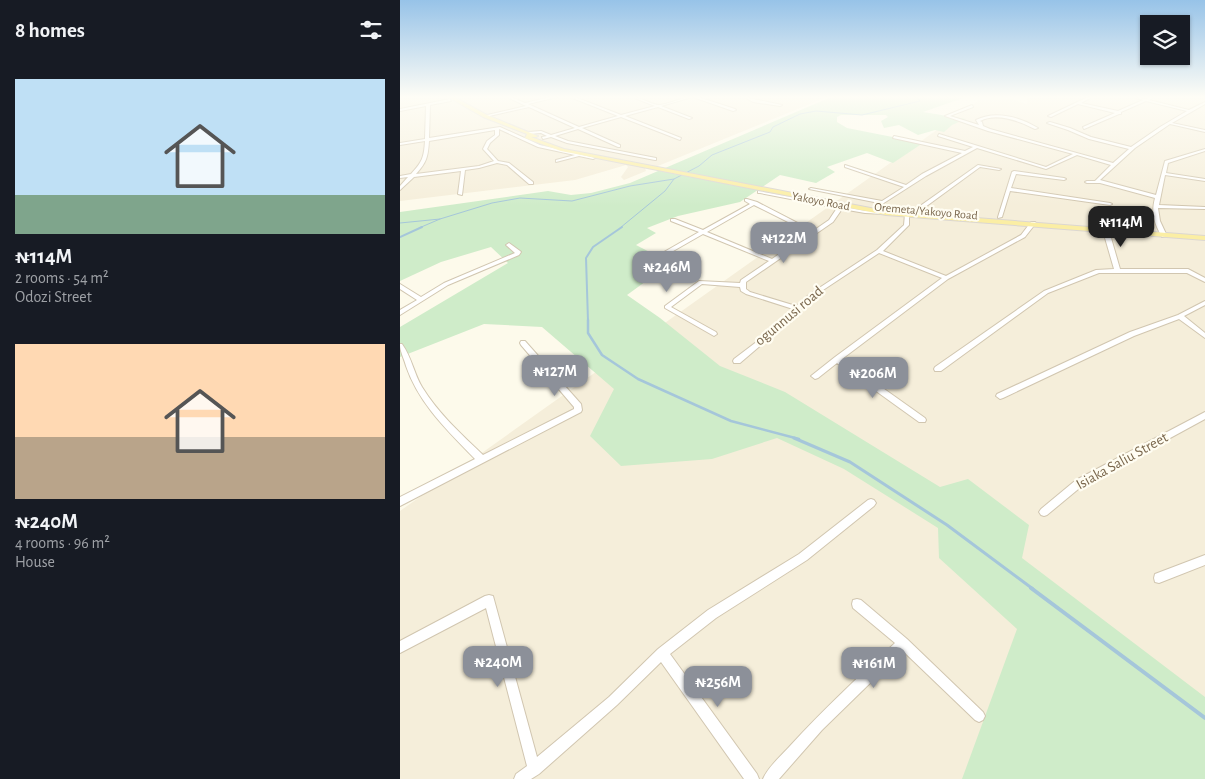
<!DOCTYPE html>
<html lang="en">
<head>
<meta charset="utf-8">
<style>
  :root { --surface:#171b24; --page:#242831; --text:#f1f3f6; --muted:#9ea1a6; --accent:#8c9099 }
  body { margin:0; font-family:"Alegreya Sans",sans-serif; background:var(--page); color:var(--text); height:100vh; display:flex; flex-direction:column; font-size:19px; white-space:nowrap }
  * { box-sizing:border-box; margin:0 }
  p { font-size:16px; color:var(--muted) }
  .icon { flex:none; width:28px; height:28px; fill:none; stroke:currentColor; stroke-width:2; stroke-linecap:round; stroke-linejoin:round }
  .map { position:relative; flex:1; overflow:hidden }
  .side { display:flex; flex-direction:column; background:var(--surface); width:400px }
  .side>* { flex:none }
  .fabs { position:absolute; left:740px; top:15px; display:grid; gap:10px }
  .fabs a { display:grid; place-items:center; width:50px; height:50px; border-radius:0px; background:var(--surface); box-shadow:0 1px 4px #0004; font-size:25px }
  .price { position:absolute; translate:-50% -42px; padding:0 11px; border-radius:10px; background:var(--accent); color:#fff; font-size:16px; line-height:32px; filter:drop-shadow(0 1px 2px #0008) }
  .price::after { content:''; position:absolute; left:50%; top:30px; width:15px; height:11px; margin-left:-8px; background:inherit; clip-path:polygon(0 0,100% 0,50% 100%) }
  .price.selected { background:#222; color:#fff }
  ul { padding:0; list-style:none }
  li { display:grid; align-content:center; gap:10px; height:265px; padding:0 15px }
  li span { display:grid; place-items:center; height:155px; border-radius:0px; color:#555 }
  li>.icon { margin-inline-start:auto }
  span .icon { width:90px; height:90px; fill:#fffc; stroke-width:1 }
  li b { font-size:21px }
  h2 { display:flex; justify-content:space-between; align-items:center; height:60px; padding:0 15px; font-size:21px }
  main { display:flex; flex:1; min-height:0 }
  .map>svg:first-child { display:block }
  .residential { fill:#f5eeda }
  .green { fill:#cfecc9 }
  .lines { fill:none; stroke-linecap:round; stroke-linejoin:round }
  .stream-far4 { stroke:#a5c6da; stroke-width:1 }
  .stream-far3 { stroke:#a5c6da; stroke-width:2 }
  .stream-far2 { stroke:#a5c6da; stroke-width:2.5 }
  .stream-far1 { stroke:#a5c6da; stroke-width:3 }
  .stream { stroke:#a5c6da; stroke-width:4 }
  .minor-casing { stroke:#d1c6b0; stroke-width:2 }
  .major-casing { stroke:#dcd7d1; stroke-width:2 }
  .minor { fill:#fff; fill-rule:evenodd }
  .major { fill:#fbeea4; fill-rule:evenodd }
  .labels { text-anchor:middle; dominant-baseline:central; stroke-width:4.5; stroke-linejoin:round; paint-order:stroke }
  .far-street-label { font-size:12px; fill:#7a674d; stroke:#fffdf2 }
  .street-label { font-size:15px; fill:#7a674d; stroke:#fffdf2 }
</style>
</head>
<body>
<main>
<section class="side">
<h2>8 homes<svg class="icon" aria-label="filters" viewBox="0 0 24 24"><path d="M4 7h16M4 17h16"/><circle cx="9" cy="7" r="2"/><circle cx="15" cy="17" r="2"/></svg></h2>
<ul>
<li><span style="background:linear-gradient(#bfe0f5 75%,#7fa58c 0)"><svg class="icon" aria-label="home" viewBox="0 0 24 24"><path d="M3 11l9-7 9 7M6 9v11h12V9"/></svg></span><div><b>₦114M</b><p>2 rooms · 54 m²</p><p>Odozi Street</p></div></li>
<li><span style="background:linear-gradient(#ffd9b3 60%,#b9a48a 0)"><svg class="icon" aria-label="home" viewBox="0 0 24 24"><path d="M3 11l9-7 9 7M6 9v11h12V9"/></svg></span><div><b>₦240M</b><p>4 rooms · 96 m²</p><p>House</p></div></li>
</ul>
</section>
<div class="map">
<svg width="805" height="779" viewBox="0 0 805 779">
  <rect width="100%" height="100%" fill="#fdfaeb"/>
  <path class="residential" d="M0 97H427L253 168H245L246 171 224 180 221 177 228 167 226 165 175 180 0 201Z
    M627 97H805V779H0V511L579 100 612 99 627 104Z"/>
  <path class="green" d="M431 97H566L523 112 566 119 552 125 544 132 535 130 518 135 499 125 484 128 481 121 488 117 486 115H441L437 117V122L447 128 523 143 493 163 467 153 427 167 435 172 416 183 380 175 340 202 278 216 247 228 256 233 236 245 271 263 227 295 260 318 320 366 385 392 540 487 568 479 629 525 622 558 805 697V779H562L617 629 539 558 538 528 444 469 377 438 312 459 221 466 190 436 214 389 142 327 84 324 0 357V327L108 263 91 247 41 262 0 281V212L148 191 171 195 191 193 230 183Z"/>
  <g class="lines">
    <path class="stream-far4" d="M0 223 40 219 92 203 120 198 172 201 230 186 274 179 299 166 312 155 370 132 373 127 400 114 416 111 462 115 520 101 517 97
      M19 228 40 219
      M220 228 265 191 274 179"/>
    <path class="stream-far3" d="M0 237 22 227
      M188 321 186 258 193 247 222 227"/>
    <path class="stream-far2" d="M188 320V333L202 355 238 379 331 421 399 439"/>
    <path class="stream-far1" d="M394 438 450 462 547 525 633 589"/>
    <path class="stream" d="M631 588 805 718"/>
    <g class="minor-casing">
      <path id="minor" d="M111 97 125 103 150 97H157L128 104 179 127 218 116 170 97H175L221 115 255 106 232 97C241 97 251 105 260 105 271 104 281 97 292 97L261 106 292 118 289 119 258 107 225 116 281 138 280 140 221 117 182 128 220 145V147H218L178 129 155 136 168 141 256 158V160H255L167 143 151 137 143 139 142 137 147 136 141 133 127 134 128 132 141 131 151 135 175 128 129 107 85 117 83 116 126 106 107 97Z
        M298 97 335 109 336 110 333 111 293 97Z
        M344 97 382 105 380 106 353 102Z
        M688 97H692L681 103 718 111 743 100 732 97 746 99 750 97H754L749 100 789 110 805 102V104L772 123 805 130V132L770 124 735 148 700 180 756 195 765 161 805 149V151L768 163 766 173 805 179V181L765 175 759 205 805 207V209L758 208 760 221 767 236 762 237C754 223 751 213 755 198L700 183H687L685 182 687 181H695L711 165 677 155 646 169 577 148 526 176 476 208 474 207 479 203 409 189 411 188 482 201 504 187 445 167V165L506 185 522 174 562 153 493 138 494 136 565 151 573 147 538 136 539 134 646 167 673 154 588 131 545 116 572 105 573 107 550 116 579 125 576 120C595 110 620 117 638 128L635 129C619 121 597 112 580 121L582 122 583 126 590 129 713 163 729 149 689 139 668 130 647 123 650 122 670 128 691 137 731 147 760 127 787 111 746 101 721 112V114H719L684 129 683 127 715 113 678 104 651 117 648 116Z
        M50 99 51 101 30 105 29 138 100 127 140 145 195 158 193 159 179 156 156 162V160L175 155 138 147 99 129V135L90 143 87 149 98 161 109 163 133 182V184H129L107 165 97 163 79 168 65 170 62 195 58 194 61 171 14 177 0 190V186L8 177 0 178V176L11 174C22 162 24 158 25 141L0 145V143L25 139 26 106 0 111V109ZM95 130V135L87 141 83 149 94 161 79 166 16 174C27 162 28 156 29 141Z
        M578 165 601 169 599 170 580 167 517 213H513V211Z
        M614 171 664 178 666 179 664 180 616 174 611 188 710 203 712 204 710 205 610 191 602 217 598 218V217L612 172Z
        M358 191 465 211 486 212 488 213 486 214 465 213 442 209 433 222 346 282V289L350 292 396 306 410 294 477 250 504 225 505 214 509 215V225L483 251 546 276 621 235 631 222H635L636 223 625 237 548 279 442 359 525 418 526 420 525 422H519L437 363 418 378 415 379 411 376 435 357 542 278 479 253 414 296 375 333 340 363H334L333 361 334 359 371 331 393 309 346 294 341 291 340 287 302 284 271 307 316 332 317 334 314 336 265 308V306L299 281 340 283 341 280 369 261 303 234 268 254H264V252L299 232 271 221V219H275L303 230 350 204 345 201V199H347L357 202 413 231 429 220 437 208 360 193H358ZM354 205 410 233 372 259 307 232Z
        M706 229 709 231 720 269H788L805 278V282L787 273H699L648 293 541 371H535L534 369 535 367 644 291 696 270 714 269 703 231Z
        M109 243 120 251 121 252 119 255 48 285 0 315V310L17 300 0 289V284L21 297 44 283 115 253 106 245Z
        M805 301V305L784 316 805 333V338L779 319 734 336 603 398 600 399 596 396 597 394 730 332 778 315Z
        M121 341H125L181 404 182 410 181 412 0 506V497L75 459C48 431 19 404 6 366 4 358 0 352 0 344H2C12 358 14 374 22 387 38 413 61 434 83 455L174 409V407L121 345 120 343Z
        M805 412V419L682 486 647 515 644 516 641 515 639 512 641 509 676 480Z
        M471 499 474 500 476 503 474 506 407 560 316 618 270 654 357 774 359 779H344L261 662 217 705 139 774 131 779H114L116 774 127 766 86 608 0 653V641L85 596 89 595 93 596 137 757 209 697 258 649 308 610 399 554 468 500Z
        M805 555V565L759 583 755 582 754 578 755 574Z
        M457 599 461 600 507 639 583 712 585 716 583 720 579 722 575 720 503 651 422 730 379 779H363C368 767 381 756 390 746 423 710 459 676 495 643L453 608 452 604 453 600Z"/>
    </g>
    <g class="major-casing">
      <path id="major" d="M48 97H54L87 115 138 136 136 137H131L164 149 486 211 805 236V240L486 215 161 151 125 138 127 134 83 117Z"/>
    </g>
    <use href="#minor" class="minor"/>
    <use href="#major" class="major"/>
  </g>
  <linearGradient id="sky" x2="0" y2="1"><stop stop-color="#97c3e8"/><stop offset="0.47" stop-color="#fefdf6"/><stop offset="1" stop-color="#fefdf6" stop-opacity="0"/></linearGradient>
  <rect width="805" height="206" fill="url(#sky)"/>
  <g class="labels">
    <g class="far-street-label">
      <text transform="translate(421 201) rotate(11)">Yakoyo Road</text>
      <text transform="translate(526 211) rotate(5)">Oremeta/Yakoyo Road</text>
    </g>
    <g class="street-label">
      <text transform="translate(389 316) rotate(-40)">ogunnusi road</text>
      <text transform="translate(722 461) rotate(-29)">Isiaka Saliu Street</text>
    </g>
  </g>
</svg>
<div class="fabs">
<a><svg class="icon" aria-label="layers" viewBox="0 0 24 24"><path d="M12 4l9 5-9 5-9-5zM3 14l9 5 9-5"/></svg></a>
</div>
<b class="price selected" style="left:721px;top:248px">₦114M</b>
<b class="price" style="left:384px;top:264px">₦122M</b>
<b class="price" style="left:267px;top:293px">₦246M</b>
<b class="price" style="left:155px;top:397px">₦127M</b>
<b class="price" style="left:473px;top:399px">₦206M</b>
<b class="price" style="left:98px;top:688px">₦240M</b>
<b class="price" style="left:474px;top:689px">₦161M</b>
<b class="price" style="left:318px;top:708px">₦256M</b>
</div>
</main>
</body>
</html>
